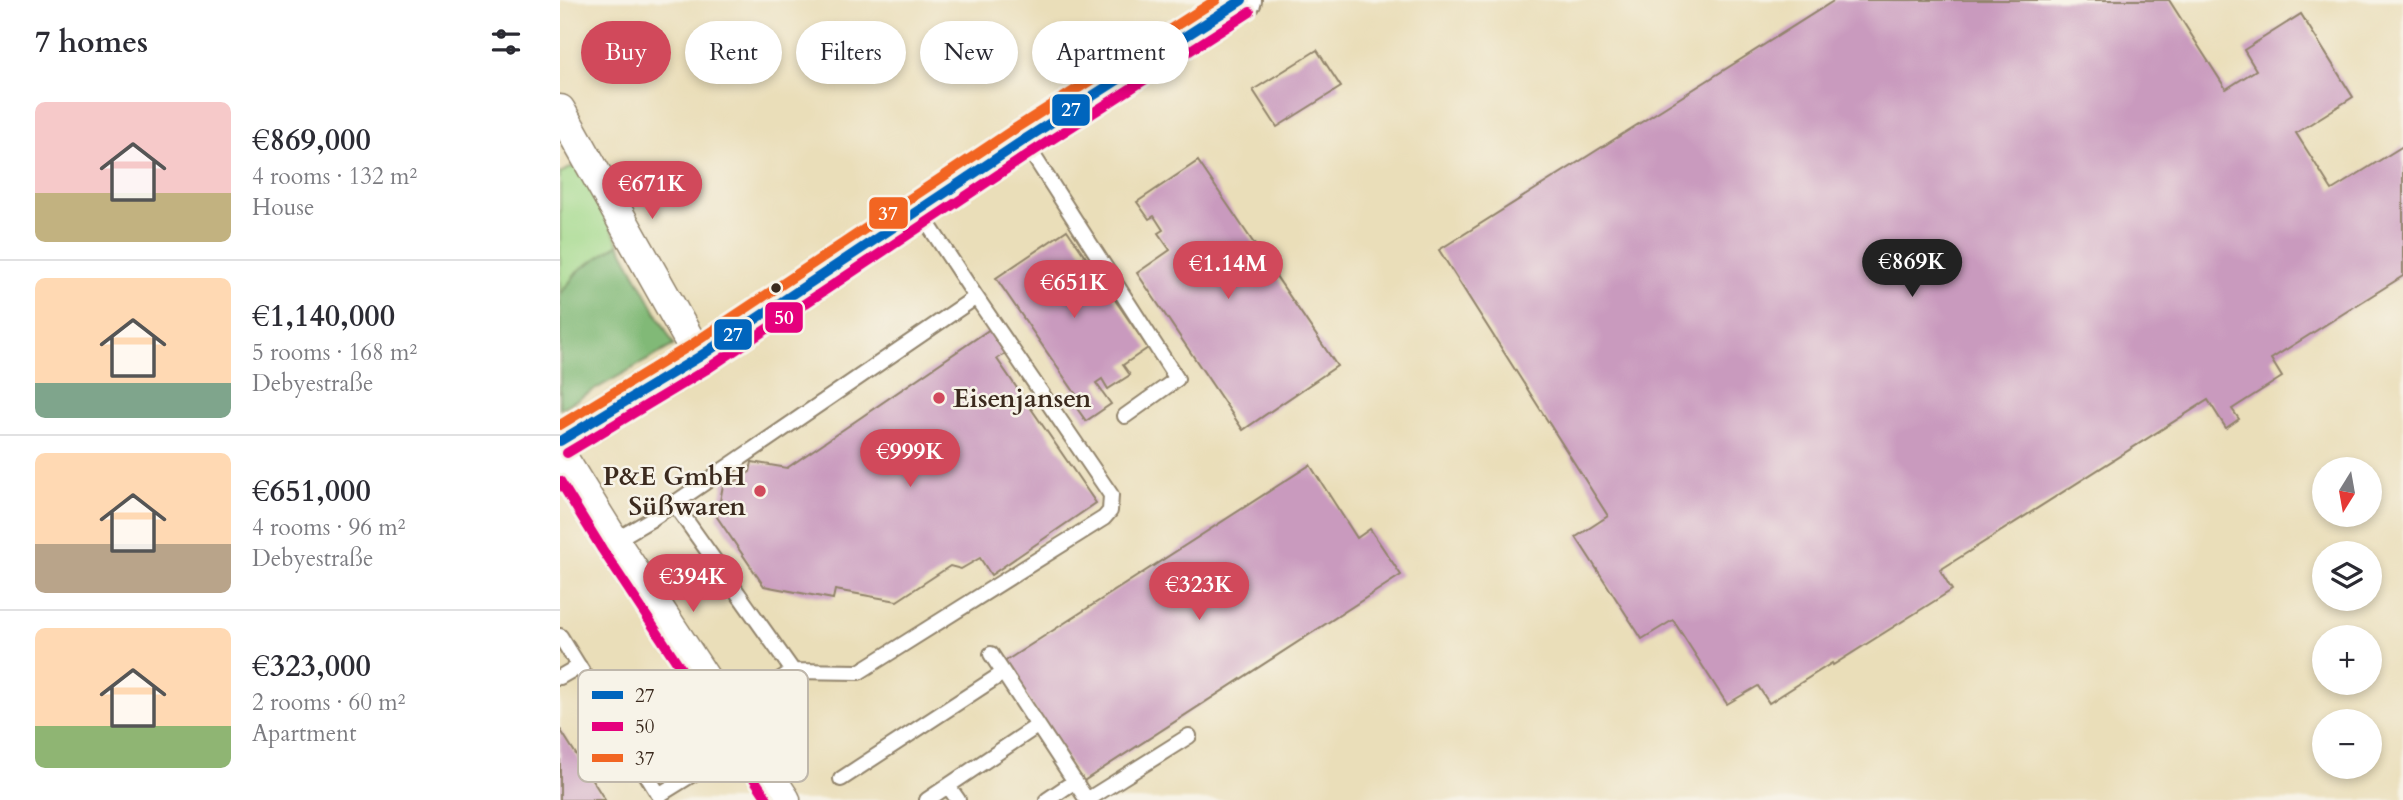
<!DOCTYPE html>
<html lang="en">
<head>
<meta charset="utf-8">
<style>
  :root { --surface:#fff; --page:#f2f2f3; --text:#2b2b33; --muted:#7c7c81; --line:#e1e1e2; --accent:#d1495b }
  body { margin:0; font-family:Cardo,serif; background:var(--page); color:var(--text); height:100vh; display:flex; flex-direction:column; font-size:26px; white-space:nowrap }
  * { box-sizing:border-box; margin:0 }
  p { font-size:23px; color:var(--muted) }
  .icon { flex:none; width:38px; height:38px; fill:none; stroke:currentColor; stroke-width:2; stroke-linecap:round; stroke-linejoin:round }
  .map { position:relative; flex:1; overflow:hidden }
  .details { display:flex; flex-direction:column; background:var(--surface); width:560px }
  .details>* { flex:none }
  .hud { position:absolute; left:21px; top:21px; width:665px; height:63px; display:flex; gap:14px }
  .needle { width:46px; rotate:191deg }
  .fabs { position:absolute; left:1752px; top:457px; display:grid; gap:14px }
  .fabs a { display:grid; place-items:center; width:70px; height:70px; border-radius:50%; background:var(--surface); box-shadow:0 4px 10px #0003; font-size:35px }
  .price { position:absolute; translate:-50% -60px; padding:0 16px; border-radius:24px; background:var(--accent); color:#fff; font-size:23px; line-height:46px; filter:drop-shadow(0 2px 4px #0008) }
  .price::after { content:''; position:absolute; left:50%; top:42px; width:21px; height:16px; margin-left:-10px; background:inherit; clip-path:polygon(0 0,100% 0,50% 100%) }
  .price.selected { background:#222; color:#fff }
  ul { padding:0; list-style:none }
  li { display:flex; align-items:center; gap:21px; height:175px; padding:0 35px }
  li+li { border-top:2px solid var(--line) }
  li span { display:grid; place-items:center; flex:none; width:196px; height:140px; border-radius:10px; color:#555 }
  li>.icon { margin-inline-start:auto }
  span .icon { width:84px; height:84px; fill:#fffc; stroke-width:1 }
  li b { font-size:30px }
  h2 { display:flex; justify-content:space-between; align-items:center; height:84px; padding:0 35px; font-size:30px }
  .pill { padding:0 24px; border-radius:32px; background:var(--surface); box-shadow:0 4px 10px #0003; font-size:24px; line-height:63px }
  .pill.selected { background:var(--accent); color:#fff }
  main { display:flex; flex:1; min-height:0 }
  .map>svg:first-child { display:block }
  .green { fill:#a2d98b; stroke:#6e8254; stroke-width:2 }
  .forest { fill:#81b977; stroke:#5e724a; stroke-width:2 }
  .building { fill:#c99abe }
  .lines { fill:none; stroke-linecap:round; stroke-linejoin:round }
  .service-casing { stroke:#92846c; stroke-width:18 }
  .minor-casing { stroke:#92846c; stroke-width:33 }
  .secondary-casing { stroke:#92846c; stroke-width:42 }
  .service { stroke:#fff; stroke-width:14 }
  .minor { stroke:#fff; stroke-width:30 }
  .secondary { stroke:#fff; stroke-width:38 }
  .bus-1-casing { stroke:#f7f3e8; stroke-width:16 }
  .bus-2-casing { stroke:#f7f3e8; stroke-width:16 }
  .bus-3-casing { stroke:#f7f3e8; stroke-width:16 }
  .bus-1 { stroke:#0065bd; stroke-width:10 }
  .bus-2 { stroke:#e5007d; stroke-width:10 }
  .bus-3 { stroke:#f26522; stroke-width:10 }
  .bus-dot { fill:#3b2a1e; stroke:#f7f3e8; stroke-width:2.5 }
  .poi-dot { fill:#d1495b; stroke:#f7f3e8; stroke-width:2.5 }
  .labels { text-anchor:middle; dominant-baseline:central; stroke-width:5; stroke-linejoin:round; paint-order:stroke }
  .poi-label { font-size:26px; font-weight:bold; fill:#3b2a1e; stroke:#f7f3e8; text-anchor:start }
  .key { fill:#f7f3e8; stroke:#bfb7ab; stroke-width:2 }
  .key-label { font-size:19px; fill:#3b2a1e }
  .line-badge { stroke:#f7f3e8; stroke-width:2.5 }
  .badge-label { font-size:19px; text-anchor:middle; font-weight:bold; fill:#fff }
</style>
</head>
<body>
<main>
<section class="details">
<h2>7 homes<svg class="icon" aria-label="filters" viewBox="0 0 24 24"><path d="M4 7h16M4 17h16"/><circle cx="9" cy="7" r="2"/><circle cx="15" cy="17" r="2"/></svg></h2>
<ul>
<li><span style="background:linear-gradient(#f6c9c9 65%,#c2b280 0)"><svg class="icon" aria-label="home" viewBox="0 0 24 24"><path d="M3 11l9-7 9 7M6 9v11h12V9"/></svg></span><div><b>€869,000</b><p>4 rooms · 132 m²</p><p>House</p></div></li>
<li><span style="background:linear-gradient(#ffd9b3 75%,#7fa58c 0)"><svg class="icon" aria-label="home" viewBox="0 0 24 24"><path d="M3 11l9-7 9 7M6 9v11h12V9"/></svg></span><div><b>€1,140,000</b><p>5 rooms · 168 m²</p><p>Debyestraße</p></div></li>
<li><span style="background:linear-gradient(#ffd9b3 65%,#b9a48a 0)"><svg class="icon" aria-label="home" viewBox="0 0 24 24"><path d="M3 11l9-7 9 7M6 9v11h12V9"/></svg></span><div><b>€651,000</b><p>4 rooms · 96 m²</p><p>Debyestraße</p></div></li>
<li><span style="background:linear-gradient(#ffd9b3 70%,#8fb573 0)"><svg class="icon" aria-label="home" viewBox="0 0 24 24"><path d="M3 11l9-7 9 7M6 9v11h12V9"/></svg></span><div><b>€323,000</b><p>2 rooms · 60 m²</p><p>Apartment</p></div></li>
</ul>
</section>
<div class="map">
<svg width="1843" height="800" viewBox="0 0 1843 800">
  <rect width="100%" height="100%" fill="#f7f3e8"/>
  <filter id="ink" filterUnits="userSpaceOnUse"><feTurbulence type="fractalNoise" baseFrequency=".0143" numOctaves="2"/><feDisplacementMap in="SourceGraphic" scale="14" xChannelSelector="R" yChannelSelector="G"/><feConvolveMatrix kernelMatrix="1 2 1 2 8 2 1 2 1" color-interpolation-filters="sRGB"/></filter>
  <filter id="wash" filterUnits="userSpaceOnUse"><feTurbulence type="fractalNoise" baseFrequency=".00686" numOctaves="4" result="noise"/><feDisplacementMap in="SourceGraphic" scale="28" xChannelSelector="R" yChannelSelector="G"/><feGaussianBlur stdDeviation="1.57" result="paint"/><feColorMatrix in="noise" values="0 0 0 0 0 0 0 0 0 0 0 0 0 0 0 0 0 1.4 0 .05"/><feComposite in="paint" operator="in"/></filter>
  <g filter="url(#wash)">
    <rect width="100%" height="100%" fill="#eadeb9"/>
    <path class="green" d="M20 163 59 244 19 270 0 295V173Z"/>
    <path class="forest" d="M59 244 114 345 0 409V295L19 270Z"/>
    <g id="blocks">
      <path class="building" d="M1275 0H1609L1666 89 1696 70 1684 50 1741 14 1793 97 1736 133 1772 190 1843 146V276L1711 359 1722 377 1672 409 1679 419 1666 428 1648 400 1380 570 1392 590 1273 665 1272 663 1209 703 1198 686 1167 704 1113 620 1082 639 1016 537 1048 516 879 250Z
        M757 50 781 87 717 127 693 90Z
        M638 161 777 366 683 430 577 273 610 250 598 233 603 230 594 216 589 219 577 202Z
        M507 230 588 348 563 365 570 375 548 389 542 379 536 383 551 404 526 421 511 400 517 396 436 278Z
        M433 327 449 351 437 359 536 503 431 575 420 558 401 569 390 566 337 601 275 590 273 599 204 586 157 517 164 480 174 482 190 472 192 462 227 468Z
        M750 465 797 538 810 529 841 575 522 782 444 662Z
        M0 729 45 800H0Z"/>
    </g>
  </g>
  <g filter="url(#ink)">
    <use href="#blocks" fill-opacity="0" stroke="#92846c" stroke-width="2"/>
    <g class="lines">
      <g class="service-casing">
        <path id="service" d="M464 141 617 379 565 416
          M113 502 233 671 168 712
          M54 541 90 520 416 297 360 212
          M0 636 99 795 186 741
          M431 654 527 800 629 736
          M233 671 299 672 544 518 550 511 551 495 416 297
          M0 677 19 666
          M281 779 443 673
          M388 786 398 800
          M367 800 477 726
          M487 800 515 781"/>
      </g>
      <g class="minor-casing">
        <path id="minor" d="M0 110 139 357
          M0 454 54 541 225 800"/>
      </g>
      <g class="secondary-casing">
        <path id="secondary" d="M0 441 139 357 464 140 682 0"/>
      </g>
      <use href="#service" class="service"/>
      <use href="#minor" class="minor"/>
      <use href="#secondary" class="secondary"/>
      <g class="bus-1-casing">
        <path id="bus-1" d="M0 441 139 357 464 140 682 0"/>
      </g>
      <g class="bus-2-casing">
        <path id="bus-2" d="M7 453 147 369 472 152 690 12
          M0 481 42 549 208 800"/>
      </g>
      <g class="bus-3-casing">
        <path id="bus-3" d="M0 425 131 345 456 128 656 0"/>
      </g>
      <use href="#bus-1" class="bus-1"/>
      <use href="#bus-2" class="bus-2"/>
      <use href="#bus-3" class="bus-3"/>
    </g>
  </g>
  <circle class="bus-dot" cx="216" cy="288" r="6"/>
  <g class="poi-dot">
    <circle cx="379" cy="398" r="7"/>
    <circle cx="200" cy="491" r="7"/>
  </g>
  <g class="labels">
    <g class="poi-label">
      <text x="393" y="398">Eisenjansen</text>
      <text x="186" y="476" text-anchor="end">P&amp;E GmbH<tspan x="186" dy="30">Süßwaren</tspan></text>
    </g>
  </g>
  <rect x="18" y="670" width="230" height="112" rx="10" class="key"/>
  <rect x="32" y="691" width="31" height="8" fill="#0065bd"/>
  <rect x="32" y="722" width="31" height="9" fill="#e5007d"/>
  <rect x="32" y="754" width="31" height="8" fill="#f26522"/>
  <g class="key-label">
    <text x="75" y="702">27</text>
    <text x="75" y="733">50</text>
    <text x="75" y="765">37</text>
  </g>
  <g class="line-badge">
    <rect x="491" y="93" width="40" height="34" rx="7" fill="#0065bd"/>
    <rect x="308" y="196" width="41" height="34" rx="7" fill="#f26522"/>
    <rect x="204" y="301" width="40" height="33" rx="7" fill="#e5007d"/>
    <rect x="153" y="318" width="40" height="33" rx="7" fill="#0065bd"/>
  </g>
  <g class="badge-label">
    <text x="511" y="116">27</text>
    <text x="328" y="220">37</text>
    <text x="224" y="324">50</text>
    <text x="173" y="341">27</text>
  </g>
</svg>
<div class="fabs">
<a><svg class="needle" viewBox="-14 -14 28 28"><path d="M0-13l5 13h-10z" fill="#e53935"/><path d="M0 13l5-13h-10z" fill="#7c7c81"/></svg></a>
<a><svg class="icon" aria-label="layers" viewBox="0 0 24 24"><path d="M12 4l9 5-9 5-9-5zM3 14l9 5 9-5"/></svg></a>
<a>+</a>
<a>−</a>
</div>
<b class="price" style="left:92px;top:221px">€671K</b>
<b class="price selected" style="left:1352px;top:299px">€869K</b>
<b class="price" style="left:668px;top:301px">€1.14M</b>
<b class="price" style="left:514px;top:320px">€651K</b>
<b class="price" style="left:350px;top:489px">€999K</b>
<b class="price" style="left:133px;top:614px">€394K</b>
<b class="price" style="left:639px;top:622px">€323K</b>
<div class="hud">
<a class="pill selected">Buy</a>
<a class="pill">Rent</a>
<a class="pill">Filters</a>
<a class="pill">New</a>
<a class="pill">Apartment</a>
</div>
</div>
</main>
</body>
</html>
